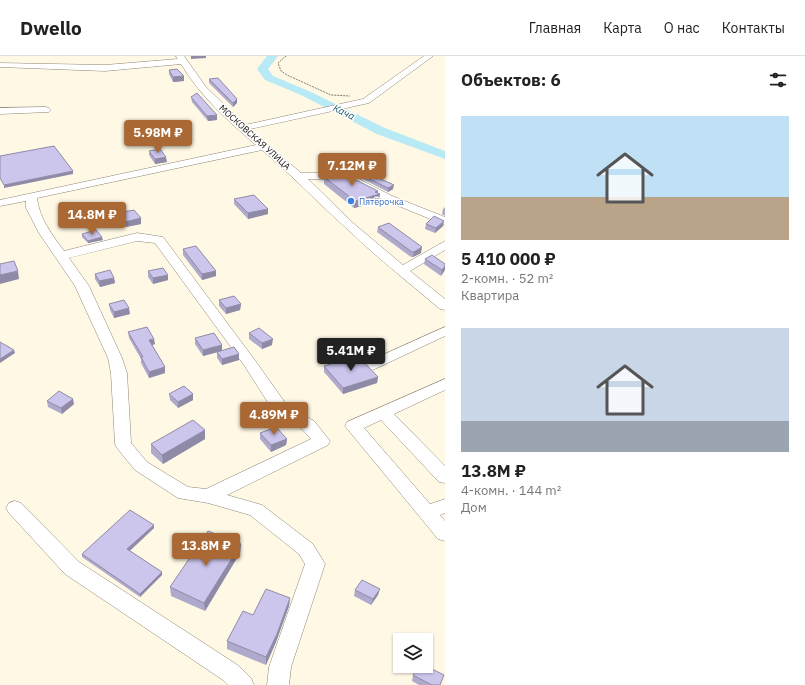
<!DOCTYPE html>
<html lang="ru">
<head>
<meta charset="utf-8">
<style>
  :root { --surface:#fff; --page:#f2f2f2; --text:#222; --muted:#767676; --line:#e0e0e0; --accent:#aa6934 }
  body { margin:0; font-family:"IBM Plex Sans",sans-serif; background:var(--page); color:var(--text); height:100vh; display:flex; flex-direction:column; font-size:15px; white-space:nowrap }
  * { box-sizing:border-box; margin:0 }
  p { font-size:13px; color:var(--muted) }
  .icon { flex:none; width:22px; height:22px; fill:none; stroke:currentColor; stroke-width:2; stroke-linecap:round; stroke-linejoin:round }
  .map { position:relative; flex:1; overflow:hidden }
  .side { display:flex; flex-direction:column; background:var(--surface); width:360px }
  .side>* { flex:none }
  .tools { position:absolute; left:393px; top:577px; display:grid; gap:8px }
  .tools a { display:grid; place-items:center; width:40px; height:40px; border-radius:0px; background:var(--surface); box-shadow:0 1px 3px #0004; font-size:20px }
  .price { position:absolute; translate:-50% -34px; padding:0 9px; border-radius:4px; background:var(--accent); color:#fff; font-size:13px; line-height:26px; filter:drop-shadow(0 1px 2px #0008) }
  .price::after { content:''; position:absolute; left:50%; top:24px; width:12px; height:9px; margin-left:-6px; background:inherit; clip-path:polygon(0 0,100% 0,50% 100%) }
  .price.active { background:#222; color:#fff }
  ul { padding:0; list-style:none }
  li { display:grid; align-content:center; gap:8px; height:212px; padding:0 16px }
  li span { display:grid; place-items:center; height:124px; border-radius:0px; color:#555 }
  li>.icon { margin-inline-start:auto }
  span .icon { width:72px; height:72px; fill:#fffc; stroke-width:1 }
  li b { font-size:17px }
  h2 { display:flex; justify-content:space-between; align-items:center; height:48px; padding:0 16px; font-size:17px }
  header { display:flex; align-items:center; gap:24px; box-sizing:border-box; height:56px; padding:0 20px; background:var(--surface); border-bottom:1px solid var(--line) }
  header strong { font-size:19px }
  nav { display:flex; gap:22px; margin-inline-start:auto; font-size:14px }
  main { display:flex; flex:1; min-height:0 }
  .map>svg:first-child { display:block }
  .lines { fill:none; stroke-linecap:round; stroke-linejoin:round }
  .river { fill:#b8eaf5; fill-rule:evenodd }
  .minor-casing { stroke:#8d8676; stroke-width:1 }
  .path { stroke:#807c70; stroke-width:1; stroke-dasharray:2 1; stroke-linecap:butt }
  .minor { fill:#fff; fill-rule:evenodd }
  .wall { fill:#afaacc }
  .shaded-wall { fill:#8f8ba6 }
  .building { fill:#ccc6ed; stroke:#8f8ba6 }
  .shop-dot { fill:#3f7fe0; stroke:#fff; stroke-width:1.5 }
  .labels { text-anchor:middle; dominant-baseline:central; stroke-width:3; stroke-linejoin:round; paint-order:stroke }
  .far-street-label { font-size:9px; fill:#15120c; stroke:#fff }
  .far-shop-label { font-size:9px; fill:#366cbe; stroke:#fff; text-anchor:start }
  .far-water-label { font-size:10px; font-style:italic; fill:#145865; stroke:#fff }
</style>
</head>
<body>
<header>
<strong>Dwello</strong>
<nav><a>Главная</a><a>Карта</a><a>О нас</a><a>Контакты</a></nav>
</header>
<main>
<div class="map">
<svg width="445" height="629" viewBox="0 0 445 629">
  <rect width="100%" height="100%" fill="#fff8e5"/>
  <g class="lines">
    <path class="river" d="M267 0H278L268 13 273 20 309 35 385 72 445 95V103L377 78 301 39 265 24 257 13Z"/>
    <g class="minor-casing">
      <path id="minor" d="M176 0H184L206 31 245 69 363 43 424 0H433L369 47 250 73 301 117H334L357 122 392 140 445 161V169L384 144 350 127 334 123H308L353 167 403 209 445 185V194L410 215 445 243V254L440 253C408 226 375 200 345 171 317 146 291 118 262 94L37 142C39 162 53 180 64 195L137 177 163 181 254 303 286 348 314 365 330 385 328 389 227 439 262 449 313 488 325 508 291 611 289 629H267L269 611 305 508 299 498 250 459 208 447 178 442 135 414 117 392 115 388 111 317 108 302 75 230 39 177 26 152V145L0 150V144L256 89C228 65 200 40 181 8L105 15 0 11V7L105 9 178 3ZM137 185 155 187 244 309 274 356 302 373 311 383 206 433 188 431 147 406 131 387 127 317 122 302 89 230 69 202Z
        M46 51 49 52 51 54 49 56 0 58V52Z
        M445 271V280L377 312 372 314 367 312 365 309 367 306Z
        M445 323V334L394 358 445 410V427L439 426 381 364 364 372 430 448 445 443V457L440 459 445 465V485L438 483 345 370 347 366Z
        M15 445 21 447 79 506 239 610 251 622 254 629H228L223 624 65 518 9 457 6 452 9 447Z"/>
    </g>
    <path class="path" d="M286 0 278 7 281 15 287 19 331 39 350 40"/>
    <use href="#minor" class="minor"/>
  </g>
  <path class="wall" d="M169 14 184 20V25L173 26 169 18Z
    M209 23 237 47 233 51 209 27Z
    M191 41 217 59V64L208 65 192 46Z
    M149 95 167 106 155 108 149 99Z
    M357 117 393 133 388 136 357 120Z
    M324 121 378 137 379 146 354 152 324 128Z
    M234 143 268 153V158L248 163 234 148Z
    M445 151V160L442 158 443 153Z
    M118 157 141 168 126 171 119 162Z
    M426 168 443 170 435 177 425 173Z
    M378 171 421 197 413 201H411L377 176Z
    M82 178 103 184 88 187 82 181Z
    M183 193 216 215V220L202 224 183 199Z
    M425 203 445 208V213L441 220 424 208Z
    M148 215 168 224 153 228 148 221Z
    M95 218 114 222 115 227 100 231 95 223Z
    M219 244 241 248 240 254 226 258 219 250Z
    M109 248 130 258 114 262 110 254Z
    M128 276 155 288 152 289 165 311V317L149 322 141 307V303L129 282Z
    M249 277 272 289 262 293 249 283Z
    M195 282 222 295 239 298V304L222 309 217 302V296L203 300 195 288Z
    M324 310 378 321 377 327 343 338 324 316Z
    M169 338H193V344L178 352 170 344Z
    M47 345 74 348 62 358 48 351Z
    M260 377 287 383 286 389 271 396 260 383Z
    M205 383 163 408 151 397V388Z
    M154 469V472L130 495 162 519 140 541 82 501V498Z
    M241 488 240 497 205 555 171 540 170 531Z
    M355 534 378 539 371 549 354 540Z
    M290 542 289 550 276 586 266 609 227 593V585L253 559Z
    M413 619H444L440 629H419L412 625Z"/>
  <path class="shaded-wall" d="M191 0H206V2L191 3Z
    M184 20V25L173 26V21Z
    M237 43V47L233 51V47Z
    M217 59V64L208 65 207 60Z
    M166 101 167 106 155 108V103Z
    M73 115V118L4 132V129Z
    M394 129 393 133 388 136V132Z
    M378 135V139L380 138 379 146 354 152 355 145Z
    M268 153V158L248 163V157Z
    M141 162V168L126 171 125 166Z
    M444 165 443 170 435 177 436 172Z
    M102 181 103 184 88 187V185Z
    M422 191 421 197 413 201 414 196Z
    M445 210V214L441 220 442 214Z
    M18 215 19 223 0 228V219Z
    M216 215V220L202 224V218Z
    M168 219V224L153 228V222Z
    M114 222 115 227 100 231 99 225Z
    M241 248 240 254 226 258V252Z
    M129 252 130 258 114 262V256Z
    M154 283 155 288 150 290 149 284Z
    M273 283 272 289 262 293V287Z
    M222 289V295L203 300V294Z
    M14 294 15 297 0 307V303Z
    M239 298V304L222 309V303Z
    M165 311V317L149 322V316Z
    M378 321 377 327 343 338V332Z
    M193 338V344L178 352V346Z
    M73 343 74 348 62 358 61 352Z
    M205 374V383L163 408 162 399Z
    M287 383 286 389 271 396V389Z
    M154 469V472L128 496 127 493Z
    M241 488 240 497 205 555 204 547Z
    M162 516V519L140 541V538Z
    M380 533 378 539 371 549 373 543Z
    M290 542 289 550 276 586 266 609V601Z"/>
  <path class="building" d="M177 13 184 20 173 21 169 14Z
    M218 22 237 43 233 47 209 23Z
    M197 37 217 59 207 60 191 41Z
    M54 90 73 115 4 129 0 122V100Z
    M160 93 166 101 155 103 149 95Z
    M363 115 394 129 388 132 357 117Z
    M337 118 350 121 378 135 375 136 380 138 355 145 324 121Z
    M254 139 268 153 248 157 234 143Z
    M134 154 141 162 125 166 118 157Z
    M434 160 444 165 436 172 426 168Z
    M389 167 422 191 414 196H412L378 171Z
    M96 174 102 181 88 185 82 178Z
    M196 190 216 215 202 218 183 193Z
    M432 199 445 208V210L442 214 425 203Z
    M14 205 18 215 0 219V208Z
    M163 212 168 219 153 222 148 215Z
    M110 214 114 222 99 225 95 218Z
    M234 240 241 248 226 252 219 244Z
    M124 244 129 252 114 256 109 248Z
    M147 271 154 283 149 284 165 311 149 316 141 301H143L128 276Z
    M259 272 273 283 262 287 249 277Z
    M214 277 222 289 203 294 195 282Z
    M0 286 14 294 0 303Z
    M234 291 239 298 222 303 217 296Z
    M358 300 378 321 343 332 324 310Z
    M184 330 193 338 178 346 169 338Z
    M59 335 73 343 61 352 47 345Z
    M193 364 205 374 162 399 151 388Z
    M276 371 287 383 271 389 260 377Z
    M130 454 154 469 127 493 162 516 140 538 82 498Z
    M208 475 241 488 204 547 170 531Z
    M362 524 380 533 373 543 355 534Z
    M266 533 290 542 277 578 266 601 227 585 243 555 253 559Z
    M418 610H426L444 619 440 629H432L413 619Z"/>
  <circle class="shop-dot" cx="351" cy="145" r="4"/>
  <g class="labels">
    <g class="far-street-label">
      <text transform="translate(255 81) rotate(42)">МОСКОВСКАЯ УЛИЦА</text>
    </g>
    <g class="far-shop-label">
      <text x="359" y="145">Пятёрочка</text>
    </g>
    <g class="far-water-label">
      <text transform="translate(344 56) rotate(26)">Кача</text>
    </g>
  </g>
</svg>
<div class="tools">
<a><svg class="icon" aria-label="layers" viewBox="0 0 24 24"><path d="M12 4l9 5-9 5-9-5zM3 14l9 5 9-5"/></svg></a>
</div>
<b class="price" style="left:158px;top:98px">5.98M ₽</b>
<b class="price" style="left:352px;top:131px">7.12M ₽</b>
<b class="price" style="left:92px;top:180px">14.8M ₽</b>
<b class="price active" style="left:351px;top:316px">5.41M ₽</b>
<b class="price" style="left:274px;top:380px">4.89M ₽</b>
<b class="price" style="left:206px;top:511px">13.8M ₽</b>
</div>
<section class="side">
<h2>Объектов: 6<svg class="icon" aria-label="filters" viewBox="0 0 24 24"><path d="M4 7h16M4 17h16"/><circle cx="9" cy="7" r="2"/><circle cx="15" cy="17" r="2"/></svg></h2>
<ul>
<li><span style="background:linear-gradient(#bfe0f5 65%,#b9a48a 0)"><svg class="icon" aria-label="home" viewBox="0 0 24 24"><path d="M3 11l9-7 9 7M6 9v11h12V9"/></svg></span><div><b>5 410 000 ₽</b><p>2-комн. · 52 m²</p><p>Квартира</p></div></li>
<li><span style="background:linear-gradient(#c9d6e8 75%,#9aa5b1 0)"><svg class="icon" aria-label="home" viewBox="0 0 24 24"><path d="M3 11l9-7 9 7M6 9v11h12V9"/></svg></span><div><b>13.8M ₽</b><p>4-комн. · 144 m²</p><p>Дом</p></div></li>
</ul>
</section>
</main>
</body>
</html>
